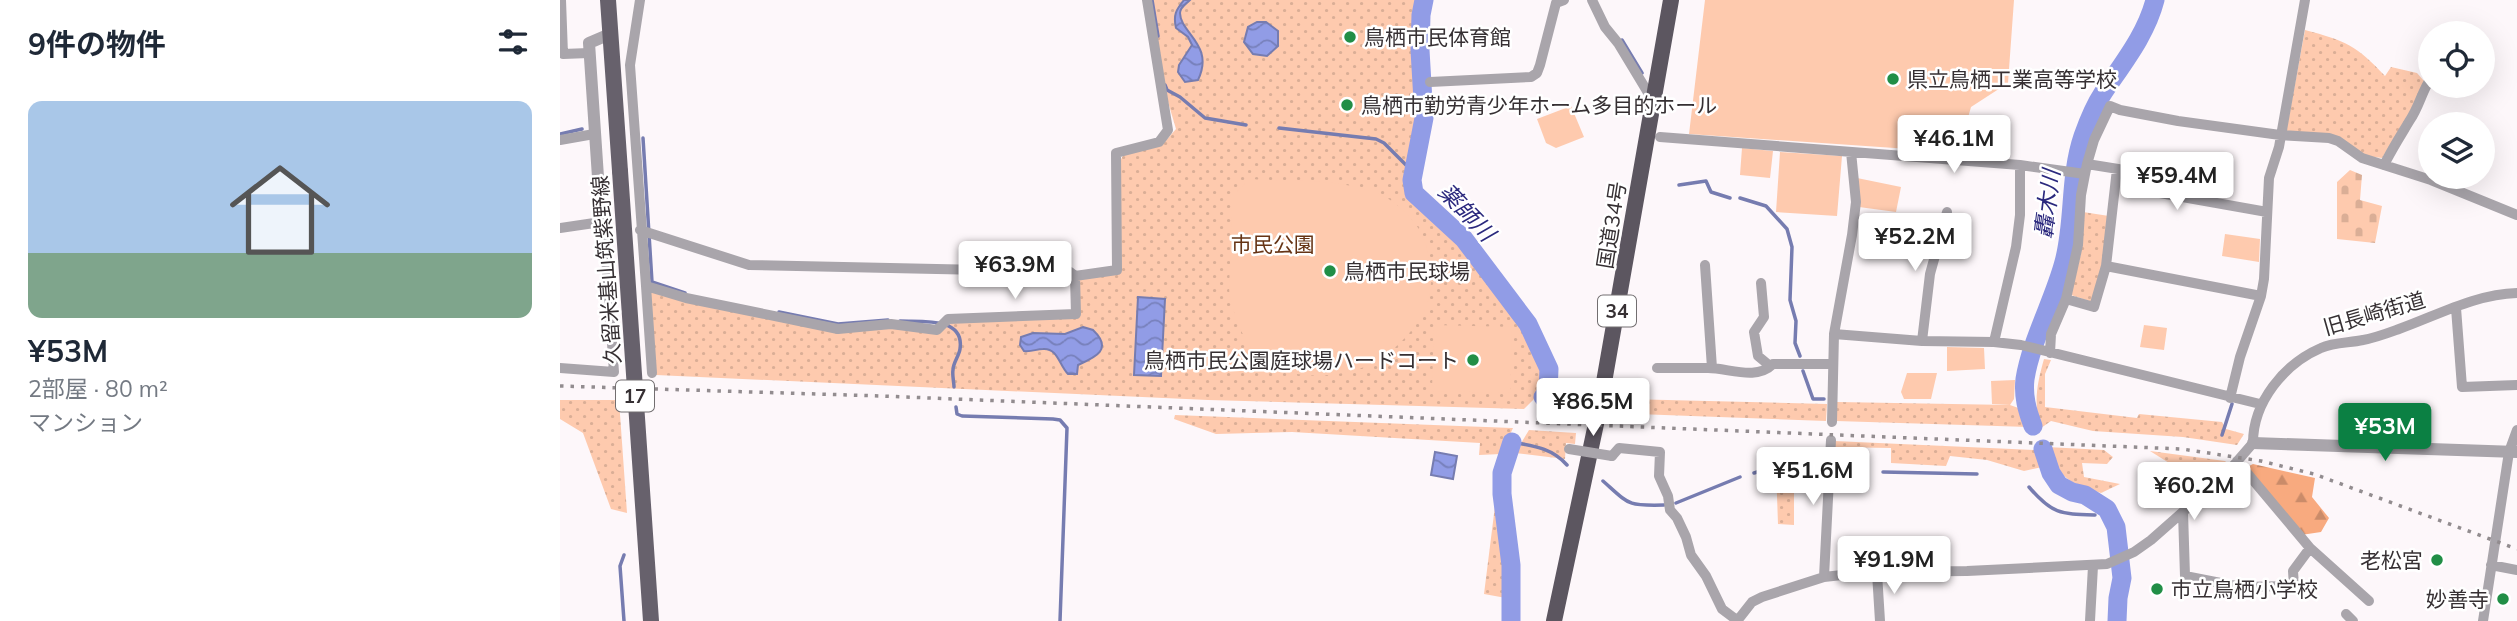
<!DOCTYPE html>
<html lang="ja">
<head>
<meta charset="utf-8">
<style>
  :root { --surface:#fff; --page:#f6f6f7; --text:#1f2937; --muted:#747a83; --accent:#0b8043 }
  body { margin:0; font-family:Mulish,"Noto Sans JP",sans-serif; background:var(--page); color:var(--text); height:100vh; display:flex; flex-direction:column; font-size:26px; white-space:nowrap }
  * { box-sizing:border-box; margin:0 }
  p { font-size:23px; color:var(--muted) }
  .icon { flex:none; width:38px; height:38px; fill:none; stroke:currentColor; stroke-width:2; stroke-linecap:round; stroke-linejoin:round }
  .map { position:relative; flex:1; overflow:hidden }
  .side { display:flex; flex-direction:column; background:var(--surface); width:560px }
  .side>* { flex:none }
  .buttons { position:absolute; left:1858px; top:21px; display:grid; gap:14px }
  .buttons a { display:grid; place-items:center; width:77px; height:77px; border-radius:50%; background:var(--surface); box-shadow:0 7px 28px #0002; font-size:35px }
  .price { position:absolute; translate:-50% -60px; padding:0 16px; border-radius:7px; background:#fff; color:#222; font-size:23px; line-height:46px; filter:drop-shadow(0 2px 4px #0008) }
  .price::after { content:''; position:absolute; left:50%; top:42px; width:21px; height:16px; margin-left:-10px; background:inherit; clip-path:polygon(0 0,100% 0,50% 100%) }
  .price.active { background:var(--accent); color:#fff }
  ul { padding:0; list-style:none }
  li { display:grid; align-content:center; gap:14px; height:371px; padding:0 28px }
  li span { display:grid; place-items:center; height:217px; border-radius:14px; color:#555 }
  li>.icon { margin-inline-start:auto }
  span .icon { width:126px; height:126px; fill:#fffc; stroke-width:1 }
  li b { font-size:30px }
  h2 { display:flex; justify-content:space-between; align-items:center; height:84px; padding:0 28px; font-size:30px }
  main { display:flex; flex:1; min-height:0 }
  .map>svg:first-child { display:block }
  .grass { fill:url(#grass-dots) }
  .forest { fill:url(#forest-firs) }
  .cemetery { fill:url(#cemetery-stones) }
  .garden { fill:#fecaae }
  .water { fill:url(#water-waves); stroke:#767cb0; stroke-width:2 }
  .lines { fill:none; stroke-linecap:round; stroke-linejoin:round }
  .stream { stroke:#767cb0; stroke-width:3.5 }
  .river { stroke:#919ce6; stroke-width:19 }
  .minor { stroke:#a9a5ab; stroke-width:10 }
  .tertiary { stroke:#a9a5ab; stroke-width:12 }
  .primary { stroke:#67616c; stroke-width:16 }
  .trunk { stroke:#5c5660; stroke-width:16 }
  .rail { stroke:#928c8f; stroke-width:3.5; stroke-dasharray:3.5 7; stroke-linecap:butt }
  .minor-bridge { stroke:#a9a5ab; stroke-width:10 }
  .primary-bridge { stroke:#67616c; stroke-width:16 }
  .poi-dot { fill:#218e46; stroke:#fff; stroke-width:2.5 }
  .labels { text-anchor:middle; dominant-baseline:central; stroke-width:5; stroke-linejoin:round; paint-order:stroke }
  .shield { fill:#fff; stroke:#726e70; stroke-width:2 }
  .shield-label { font-size:19px; font-weight:bold; fill:#363033 }
  .poi-label { font-size:21px; fill:#363033; stroke:#fff; text-anchor:start }
  .street-label { font-size:21px; fill:#363033; stroke:#fff }
  .park-label { font-size:21px; fill:#663415; stroke:#fff }
  .water-label { font-size:23px; font-style:italic; fill:#2b297e; stroke:#fff }
</style>
</head>
<body>
<main>
<section class="side">
<h2>9件の物件<svg class="icon" aria-label="filters" viewBox="0 0 24 24"><path d="M4 7h16M4 17h16"/><circle cx="9" cy="7" r="2"/><circle cx="15" cy="17" r="2"/></svg></h2>
<ul>
<li><span style="background:linear-gradient(#a9c7e8 70%,#7fa58c 0)"><svg class="icon" aria-label="home" viewBox="0 0 24 24"><path d="M3 11l9-7 9 7M6 9v11h12V9"/></svg></span><div><b>¥53M</b><p>2部屋 · 80 m²</p><p>マンション</p></div></li>
</ul>
</section>
<div class="map">
<svg width="1957" height="621" viewBox="0 0 1957 621">
  <defs>
    <pattern id="grass-dots" width="8" height="8" patternUnits="userSpaceOnUse" patternTransform="scale(1.75)"><rect width="8" height="8" fill="#fecaae"/><path d="M2 2h.1M6 6h.1" fill="none" stroke="#daae96" stroke-width="1.8" stroke-linecap="round"/></pattern>
    <pattern id="forest-firs" width="22" height="20" patternUnits="userSpaceOnUse" patternTransform="scale(1.75)"><rect width="22" height="20" fill="#f8aa7f"/><path d="M5 1l3.5 6h-7zM16 11l3.5 6h-7z" fill="#ca8b69"/></pattern>
    <pattern id="cemetery-stones" width="16" height="16" patternUnits="userSpaceOnUse" patternTransform="scale(1.75)"><rect width="16" height="16" fill="#fecaae"/><path d="M2 7V4a2 2 0 0 1 4 0v3zM10 15v-3a2 2 0 0 1 4 0v3z" fill="#daae96"/></pattern>
    <pattern id="water-waves" width="16" height="10" patternUnits="userSpaceOnUse" patternTransform="scale(1.75)"><rect width="16" height="10" fill="#919ce6"/><path d="M0 5q4-4 8 0t8 0" fill="none" stroke="#7780bb"/></pattern>
  </defs>
  <rect width="100%" height="100%" fill="#fdf7fa"/>
  <path class="grass" d="M590 0H858L857 51 860 107 858 135 849 183 853 196 903 246 958 318 985 369V382L977 396 964 409 648 400 96 375 89 291 278 332 319 327 378 332 392 322 519 317 518 280 560 273 559 164 563 155 602 145 616 129 601 78Z
    M1745 30C1786 41 1796 45 1825 76L1831 67 1857 73 1864 81 1848 117 1822 158 1806 156 1776 136 1726 132Z
    M1523 212 1549 216 1542 266 1532 302 1511 295 1521 253Z
    M1484 359 1491 360 1485 374V407L1577 418 1579 414 1662 422 1666 429 1684 434 1677 445 1623 437 1533 431 1491 421 1481 428C1473 403 1477 384 1484 359Z
    M1066 399 1267 404 1266 421 1050 413 1054 402Z
    M0 400H59L67 513 51 509 23 433 0 419Z
    M1277 402 1450 405 1464 410 1469 427 1276 421Z
    M615 415 952 428H953L941 454 919 455 920 443 732 432 656 434 614 419Z
    M969 430 1016 433 1015 444 1006 443 1005 459 955 453Z
    M1274 441 1476 450 1482 467 1464 471 1427 460 1390 456 1386 466 1331 463V448L1274 447Z
    M1487 447 1544 450 1553 457 1547 464 1522 463 1524 477 1560 484 1541 493C1505 480 1504 482 1487 447Z
    M1590 451 1665 461H1666L1644 485Z
    M1234 466V525L1218 524 1216 468Z
    M936 498 946 559V598L924 594Z"/>
  <path class="forest" d="M1693 464 1755 478 1752 497 1769 518 1761 532 1741 535 1685 468Z"/>
  <path class="cemetery" d="M1790 170 1802 175 1800 200 1822 206 1815 243 1777 239V182Z"/>
  <path class="garden" d="M1145 0H1454L1448 83 1411 107 1404 132 1393 152 1129 134Z
    M1011 106 1024 137 996 148 986 143 977 119Z
    M1182 148 1213 151 1210 178 1180 175Z
    M1220 152 1282 156 1277 216 1216 212Z
    M1297 178 1341 187 1336 212 1299 207Z
    M690 179C731 182 778 178 816 193 838 201 859 222 866 245 872 266 874 292 864 312 856 328 839 345 825 356 796 378 728 385 700 358 684 343 675 319 670 297 668 287 670 276 670 265 671 242 672 219 672 196Z
    M1665 234 1700 239 1699 262 1662 256Z
    M874 325 952 327 950 393 872 391Z
    M1584 325 1607 328 1604 350 1580 347Z
    M1387 347 1424 348 1425 369 1387 371Z
    M1347 373H1377L1371 399H1344L1341 392Z
    M1455 380 1454 399 1450 405 1432 404 1431 381Z"/>
  <path class="water" d="M624 0H630C626 4 620 7 620 13 620 33 655 45 638 80L625 82 618 72 619 65 632 45 628 37 616 28C613 15 616 10 624 0Z
    M697 22H706L718 31V46L707 56 693 54 684 42 688 27Z
    M578 297 605 299 601 376 574 375Z
    M523 327 533 330C554 350 534 358 518 365L517 374H508C499 365 498 348 483 349 476 349 472 352 464 351L460 345 461 337 473 333 505 334Z
    M875 452 897 456 893 479 871 475Z"/>
  <g class="lines">
    <path class="stream" d="M592 0 598 36
      M1062 40 1082 73
      M605 85 607 90 620 97 645 118 686 125
      M719 128 816 139 824 143 854 173
      M0 134 22 129
      M83 138 92 282 125 293
      M1119 185 1146 181 1151 192 1170 198
      M1180 198 1206 206 1227 229 1232 247 1230 300 1236 321 1235 343 1240 356
      M219 312 278 324 328 320
      M340 321C360 322 405 316 400 349 399 356 393 363 393 370 392 375 394 382 394 387
      M1243 371 1253 399H1264
      M396 407 397 414 402 416 493 419 500 420 507 428 500 621
      M1662 435 1672 404
      M952 442C974 446 992 448 1007 465
      M1323 472 1417 474
      M1194 473 1226 463 1238 464 1247 470 1265 473
      M1275 473H1296
      M1043 481C1070 505 1067 506 1104 505
      M1644 482 1654 464
      M1469 487C1492 514 1500 514 1535 515
      M1116 503 1180 477
      M64 621 60 566 64 555"/>
    <path class="river" d="M864 0 861 15 860 50 864 118 852 180 854 193 904 239 968 324 989 369 988 391 983 397
      M1473 426C1467 410 1463 396 1465 379 1471 341 1494 300 1504 262 1515 221 1509 177 1523 136 1528 122 1535 105 1543 93 1563 63 1586 35 1595 0
      M1483 449 1491 473 1499 485 1512 492 1525 495 1547 509 1556 527 1562 578 1558 598 1557 621
      M951 621V565L942 494V473L952 442"/>
    <path class="minor" d="M1 0 3 54 29 53
      M80 0 70 65 86 286 126 298 278 329 331 324 377 330 388 319 516 314 515 276
      M1032 0 1045 27 1058 43 1093 101
      M870 82 971 77 977 73 980 65 996 3 1004 0
      M1100 137 1460 165 1525 174
      M0 140 34 134
      M1527 164 1534 140 1550 106 1560 110 1618 121 1720 135 1769 138 1778 141 1802 158 1871 180 1957 215
      M1824 165C1832 149 1841 135 1850 120 1859 107 1862 91 1871 78
      M0 228 41 222 44 228 54 372 0 368
      M80 230 189 265 510 272 515 276 557 270 556 153 599 142 608 130 587 0
      M1145 265 1152 368
      M1546 266 1701 296
      M1201 283 1204 317 1194 332 1198 356 1210 366
      M86 286 92 373
      M1506 299 1534 307 1546 266 1557 169
      M1896 308 1902 387 1957 385
      M1274 334 1362 341 1434 342 1461 345 1700 404
      M1362 341 1370 274 1387 212
      M1434 342 1456 247 1460 215V165
      M1490 353 1491 334 1506 299 1518 245 1521 195 1527 164 1583 173 1600 193 1707 212
      M1097 368C1114 368 1131 368 1148 368 1169 368 1196 381 1213 364H1273
      M1670 398 1680 357 1701 296 1704 279 1709 178 1719 147 1745 0
      M1272 422 1274 334 1292 235 1296 202 1291 152
      M1052 456 1059 448 1100 452 1099 476 1108 496 1110 510 1117 518 1126 537 1131 555 1146 576 1162 609 1178 621
      M1677 461 1750 548 1809 601
      M1623 512 1625 576 1681 587 1734 586 1733 571 1750 548
      M1931 565 1957 570
      M1317 573 1320 621
      M1264 577 1271 440
      M1786 614 1793 621
      M1177 621 1192 602 1202 597 1264 577 1309 572 1407 571 1547 564 1574 552 1591 540 1667 473 1693 443C1693 402 1724 364 1761 348 1774 342 1789 343 1803 340 1815 338 1828 333 1839 329 1878 315 1916 294 1957 293
      M1530 621 1533 566
      M1923 621 1949 452 1957 430"/>
    <path class="tertiary" d="M41 222 29 43 50 34
      M1693 443 1957 452"/>
    <path class="primary" d="M48 0 60 171"/>
    <path class="trunk" d="M994 621 1040 405 1111 0"/>
    <path class="rail" d="M0 386 321 396 1622 449 1701 461 1754 474 1957 549"/>
    <path class="minor-bridge" d="M1009 449 1052 456"/>
    <path class="primary-bridge" d="M60 171 91 621"/>
  </g>
  <g class="poi-dot">
    <circle cx="790" cy="37" r="7"/>
    <circle cx="1333" cy="79" r="7"/>
    <circle cx="787" cy="105" r="7"/>
    <circle cx="770" cy="271" r="7"/>
    <circle cx="913" cy="360" r="7"/>
    <circle cx="1877" cy="560" r="7"/>
    <circle cx="1597" cy="589" r="7"/>
    <circle cx="1943" cy="599" r="7"/>
  </g>
  <g class="labels">
    <g class="shield">
      <rect x="1038" y="295.5" width="38" height="31" rx="5"/>
      <rect x="56" y="380.5" width="38" height="31" rx="5"/>
    </g>
    <g class="shield-label">
      <text x="1057" y="311">34</text>
      <text x="75" y="396">17</text>
    </g>
    <g class="poi-label">
      <text x="804" y="37">鳥栖市民体育館</text>
      <text x="1347" y="79">県立鳥栖工業高等学校</text>
      <text x="801" y="105">鳥栖市勤労青少年ホーム多目的ホール</text>
      <text x="784" y="271">鳥栖市民球場</text>
      <text x="899" y="360" text-anchor="end">鳥栖市民公園庭球場ハードコート</text>
      <text x="1863" y="560" text-anchor="end">老松宮</text>
      <text x="1611" y="589">市立鳥栖小学校</text>
      <text x="1929" y="599" text-anchor="end">妙善寺</text>
    </g>
    <g class="street-label">
      <text transform="translate(1051 225) rotate(-81)">国道34号</text>
      <text transform="translate(46 270) rotate(-94)">久留米基山筑紫野線</text>
      <text transform="translate(1814 313) rotate(-16)">旧長崎街道</text>
    </g>
    <g class="park-label">
      <text x="713" y="244">市民公園</text>
    </g>
    <g class="water-label">
      <text transform="translate(1487 204) rotate(-83)">轟木川</text>
      <text transform="translate(907 212) rotate(46)">薬師川</text>
    </g>
  </g>
</svg>
<div class="buttons">
<a><svg class="icon" aria-label="locate" viewBox="0 0 24 24"><circle cx="12" cy="12" r="6"/><path d="M12 2v4M12 18v4M2 12h4M18 12h4"/></svg></a>
<a><svg class="icon" aria-label="layers" viewBox="0 0 24 24"><path d="M12 4l9 5-9 5-9-5zM3 14l9 5 9-5"/></svg></a>
</div>
<b class="price" style="left:1394px;top:175px">¥46.1M</b>
<b class="price" style="left:1617px;top:212px">¥59.4M</b>
<b class="price" style="left:1355px;top:273px">¥52.2M</b>
<b class="price" style="left:455px;top:301px">¥63.9M</b>
<b class="price" style="left:1033px;top:438px">¥86.5M</b>
<b class="price active" style="left:1825px;top:463px">¥53M</b>
<b class="price" style="left:1253px;top:507px">¥51.6M</b>
<b class="price" style="left:1634px;top:522px">¥60.2M</b>
<b class="price" style="left:1334px;top:596px">¥91.9M</b>
</div>
</main>
</body>
</html>
